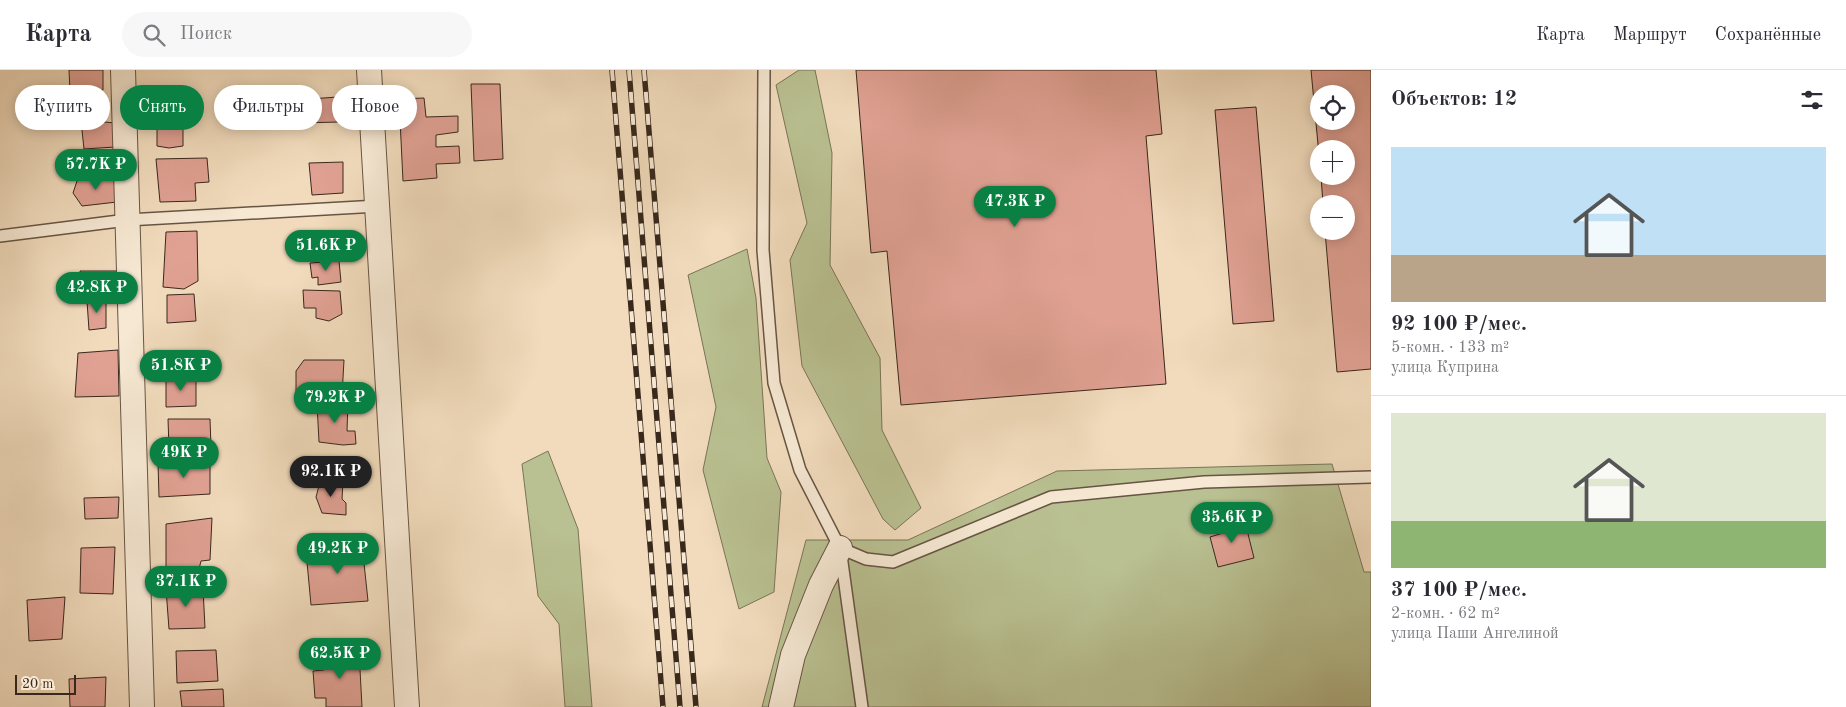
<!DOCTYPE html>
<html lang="ru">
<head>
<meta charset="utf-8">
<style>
  :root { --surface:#fff; --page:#f7f7f7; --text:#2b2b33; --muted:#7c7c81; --line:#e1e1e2; --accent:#0b8043 }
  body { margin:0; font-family:"Old Standard TT",serif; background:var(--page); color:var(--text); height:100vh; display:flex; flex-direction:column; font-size:19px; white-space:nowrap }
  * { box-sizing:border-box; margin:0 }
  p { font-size:16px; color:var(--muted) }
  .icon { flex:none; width:28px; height:28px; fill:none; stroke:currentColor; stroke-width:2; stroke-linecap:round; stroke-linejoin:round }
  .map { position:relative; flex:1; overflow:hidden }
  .details { display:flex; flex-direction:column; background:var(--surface); width:475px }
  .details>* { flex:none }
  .guide { position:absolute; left:15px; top:15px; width:475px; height:45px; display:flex; gap:10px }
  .fabs { position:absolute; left:1310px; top:15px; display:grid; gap:10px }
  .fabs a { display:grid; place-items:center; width:45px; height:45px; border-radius:50%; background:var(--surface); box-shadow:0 2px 12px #0003; font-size:25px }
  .scale { position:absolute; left:15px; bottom:12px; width:61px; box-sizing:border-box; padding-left:5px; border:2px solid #39281c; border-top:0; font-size:14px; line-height:18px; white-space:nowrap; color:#39281c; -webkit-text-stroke:4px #f6e8d3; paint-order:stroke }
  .price { position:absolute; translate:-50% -42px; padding:0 11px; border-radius:18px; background:var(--accent); color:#fff; font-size:16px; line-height:32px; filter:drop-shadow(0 1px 2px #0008) }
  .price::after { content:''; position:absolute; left:50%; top:30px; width:15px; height:11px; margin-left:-8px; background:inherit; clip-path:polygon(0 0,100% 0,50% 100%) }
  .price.selected { background:#222; color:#fff }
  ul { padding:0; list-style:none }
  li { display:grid; align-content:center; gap:10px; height:265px; padding:0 20px }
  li+li { border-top:1px solid var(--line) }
  li span { display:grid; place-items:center; height:155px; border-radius:0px; color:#555 }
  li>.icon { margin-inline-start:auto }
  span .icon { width:90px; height:90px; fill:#fffc; stroke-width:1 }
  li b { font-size:21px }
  h2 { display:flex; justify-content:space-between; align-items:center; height:60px; padding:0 20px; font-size:21px }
  .chip { padding:0 18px; border-radius:22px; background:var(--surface); box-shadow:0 2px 12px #0003; font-size:18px; line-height:45px }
  .chip.selected { background:var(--accent); color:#fff }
  header { display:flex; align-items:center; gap:30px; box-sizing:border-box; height:70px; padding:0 25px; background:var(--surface); border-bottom:1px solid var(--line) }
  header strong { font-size:24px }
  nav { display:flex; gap:28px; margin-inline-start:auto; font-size:18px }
  .search { width:350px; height:45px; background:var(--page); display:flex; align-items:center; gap:12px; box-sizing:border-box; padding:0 18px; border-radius:28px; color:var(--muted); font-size:19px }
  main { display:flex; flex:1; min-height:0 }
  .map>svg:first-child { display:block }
  .green { fill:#b9c091; stroke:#797456 }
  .building { fill:#e0a193; stroke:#39281c; fill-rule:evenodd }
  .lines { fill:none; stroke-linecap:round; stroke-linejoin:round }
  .lane-casing { stroke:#675544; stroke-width:14 }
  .street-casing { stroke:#675544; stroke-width:26 }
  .lane { stroke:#f6e8d3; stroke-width:11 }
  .street { stroke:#f6e8d3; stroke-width:24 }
  .rail-casing { stroke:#39281c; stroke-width:5.5 }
  .rail { stroke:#f6e8d3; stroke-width:4; stroke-dasharray:11; stroke-linecap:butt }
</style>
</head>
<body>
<header>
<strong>Карта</strong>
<div class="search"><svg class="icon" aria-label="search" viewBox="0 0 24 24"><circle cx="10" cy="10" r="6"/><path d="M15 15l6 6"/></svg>Поиск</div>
<nav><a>Карта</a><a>Маршрут</a><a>Сохранённые</a></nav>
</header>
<main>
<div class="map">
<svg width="1371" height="637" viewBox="0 0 1371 637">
  <rect width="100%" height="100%" fill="#f1dbbc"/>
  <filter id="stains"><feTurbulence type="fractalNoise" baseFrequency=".004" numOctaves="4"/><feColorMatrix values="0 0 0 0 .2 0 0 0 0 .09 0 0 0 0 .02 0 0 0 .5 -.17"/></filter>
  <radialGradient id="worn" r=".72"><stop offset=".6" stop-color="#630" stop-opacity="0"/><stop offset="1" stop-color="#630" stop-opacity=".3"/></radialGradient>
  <path class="green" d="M799 0H815L832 83 830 195 880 288 882 360 921 438 895 460 883 449 802 296 790 190 807 153 776 15Z
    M747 179 756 228 767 388 781 422 774 522 739 539 703 400 716 337 688 205Z
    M548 381 578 459 592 637H565L559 554 538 526 522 394Z
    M1332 394 1364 502H1371V637H762L806 470H908L1057 401Z"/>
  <path class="building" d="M69 0H103V20L70 22Z
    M856 0H1156L1162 64 1146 66 1166 314 901 335 887 181 871 183Z
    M1311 0H1371V299L1337 302 1325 161H1346V134H1323L1321 106H1346V79H1319V85ZM1319 24H1346V51H1319Z
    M471 14H500L503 89 474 91Z
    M337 27 339 52 299 53 297 30Z
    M424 28 426 47 458 46V62L436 65V77L459 76 460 93 436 94 437 108 403 111 399 29Z
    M183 30V76L169 78 157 76V31Z
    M1256 37 1274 251 1233 254 1215 40Z
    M89 43 104 44V52L116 53 115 77 84 79 81 51 89 52Z
    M207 88 209 112 195 113 196 131 160 132 156 89Z
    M343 92V123L312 125 309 93Z
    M116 106 117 132 82 136 73 123 78 108Z
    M197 161 198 211 184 219 163 217 166 162Z
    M339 191 341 212 318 215V207L312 208 310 193Z
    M80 201H118L119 222 82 226Z
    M303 220 340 221 342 244 329 251 316 248V238H304Z
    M194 224 196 251 167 253V225Z
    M106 230V258L89 260 87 231Z
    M118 280 119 326 75 327 78 283Z
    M304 290H344L342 326 296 329V301Z
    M196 306V336L166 337V307Z
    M348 331 347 361H355L356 374 343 375 319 372 317 334Z
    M168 349H210L211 377 169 378Z
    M210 392V424L159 427 158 393Z
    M343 411 342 429 346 433V445L322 443 316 427 320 412Z
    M119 427 118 448 85 449 84 428Z
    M212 448 210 490 201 491 198 503H166V454Z
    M1244 448 1254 488 1218 497 1210 467 1223 463 1221 454Z
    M340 471 362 474 368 531 311 535 307 492 320 491 318 475Z
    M115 477 113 524 80 523 81 478Z
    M203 518 205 558 169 559 166 519Z
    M65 527 62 569 29 571 27 530Z
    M216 580 218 611 177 613 176 581Z
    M359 581 362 637H326V628H315L313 601 324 600V593L329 583Z
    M106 607 105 637H70L69 609Z
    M223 619 224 637H182L180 621Z"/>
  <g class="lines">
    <g class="lane-casing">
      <path id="lane" d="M764 0 763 180 774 313 800 400 840 478 862 637
        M0 166 127 150 378 136
        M840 478 866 489 893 492 1051 427 1204 412 1371 407"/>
    </g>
    <g class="street-casing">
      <path id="street" d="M123 0 142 637
        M369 0 407 637
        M781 637 793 585 821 515 840 478"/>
    </g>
    <use href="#lane" class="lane"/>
    <use href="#street" class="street"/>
    <g class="rail-casing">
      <path id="rail" d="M612 0 663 637
        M629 0 680 637
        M644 0 696 637"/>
    </g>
    <use href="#rail" class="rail"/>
  </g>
  <rect width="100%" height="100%" filter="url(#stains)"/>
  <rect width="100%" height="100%" fill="url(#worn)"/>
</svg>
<div class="fabs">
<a><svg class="icon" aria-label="locate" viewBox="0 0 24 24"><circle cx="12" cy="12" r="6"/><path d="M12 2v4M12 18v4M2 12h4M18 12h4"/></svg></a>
<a>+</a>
<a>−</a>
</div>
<div class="scale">20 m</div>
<b class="price" style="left:96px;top:121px">57.7K ₽</b>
<b class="price" style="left:1015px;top:158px">47.3K ₽</b>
<b class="price" style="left:326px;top:202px">51.6K ₽</b>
<b class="price" style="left:97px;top:244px">42.8K ₽</b>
<b class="price" style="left:181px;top:322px">51.8K ₽</b>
<b class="price" style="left:335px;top:354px">79.2K ₽</b>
<b class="price" style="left:184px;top:409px">49K ₽</b>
<b class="price selected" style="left:331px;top:428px">92.1K ₽</b>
<b class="price" style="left:1232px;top:474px">35.6K ₽</b>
<b class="price" style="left:338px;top:505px">49.2K ₽</b>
<b class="price" style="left:186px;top:538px">37.1K ₽</b>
<b class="price" style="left:340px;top:610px">62.5K ₽</b>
<div class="guide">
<a class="chip">Купить</a>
<a class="chip selected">Снять</a>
<a class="chip">Фильтры</a>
<a class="chip">Новое</a>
</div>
</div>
<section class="details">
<h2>Объектов: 12<svg class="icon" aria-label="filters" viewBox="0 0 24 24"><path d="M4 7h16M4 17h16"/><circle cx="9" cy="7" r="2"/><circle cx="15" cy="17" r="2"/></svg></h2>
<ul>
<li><span style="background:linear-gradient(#bfe0f5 70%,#b9a48a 0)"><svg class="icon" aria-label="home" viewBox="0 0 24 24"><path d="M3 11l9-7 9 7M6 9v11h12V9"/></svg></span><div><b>92 100 ₽/мес.</b><p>5-комн. · 133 m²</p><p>улица Куприна</p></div></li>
<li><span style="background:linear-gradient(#dfe7d0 70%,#8fb573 0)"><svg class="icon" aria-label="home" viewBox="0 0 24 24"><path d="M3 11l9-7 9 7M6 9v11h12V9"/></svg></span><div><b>37 100 ₽/мес.</b><p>2-комн. · 62 m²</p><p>улица Паши Ангелиной</p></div></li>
</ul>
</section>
</main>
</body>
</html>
